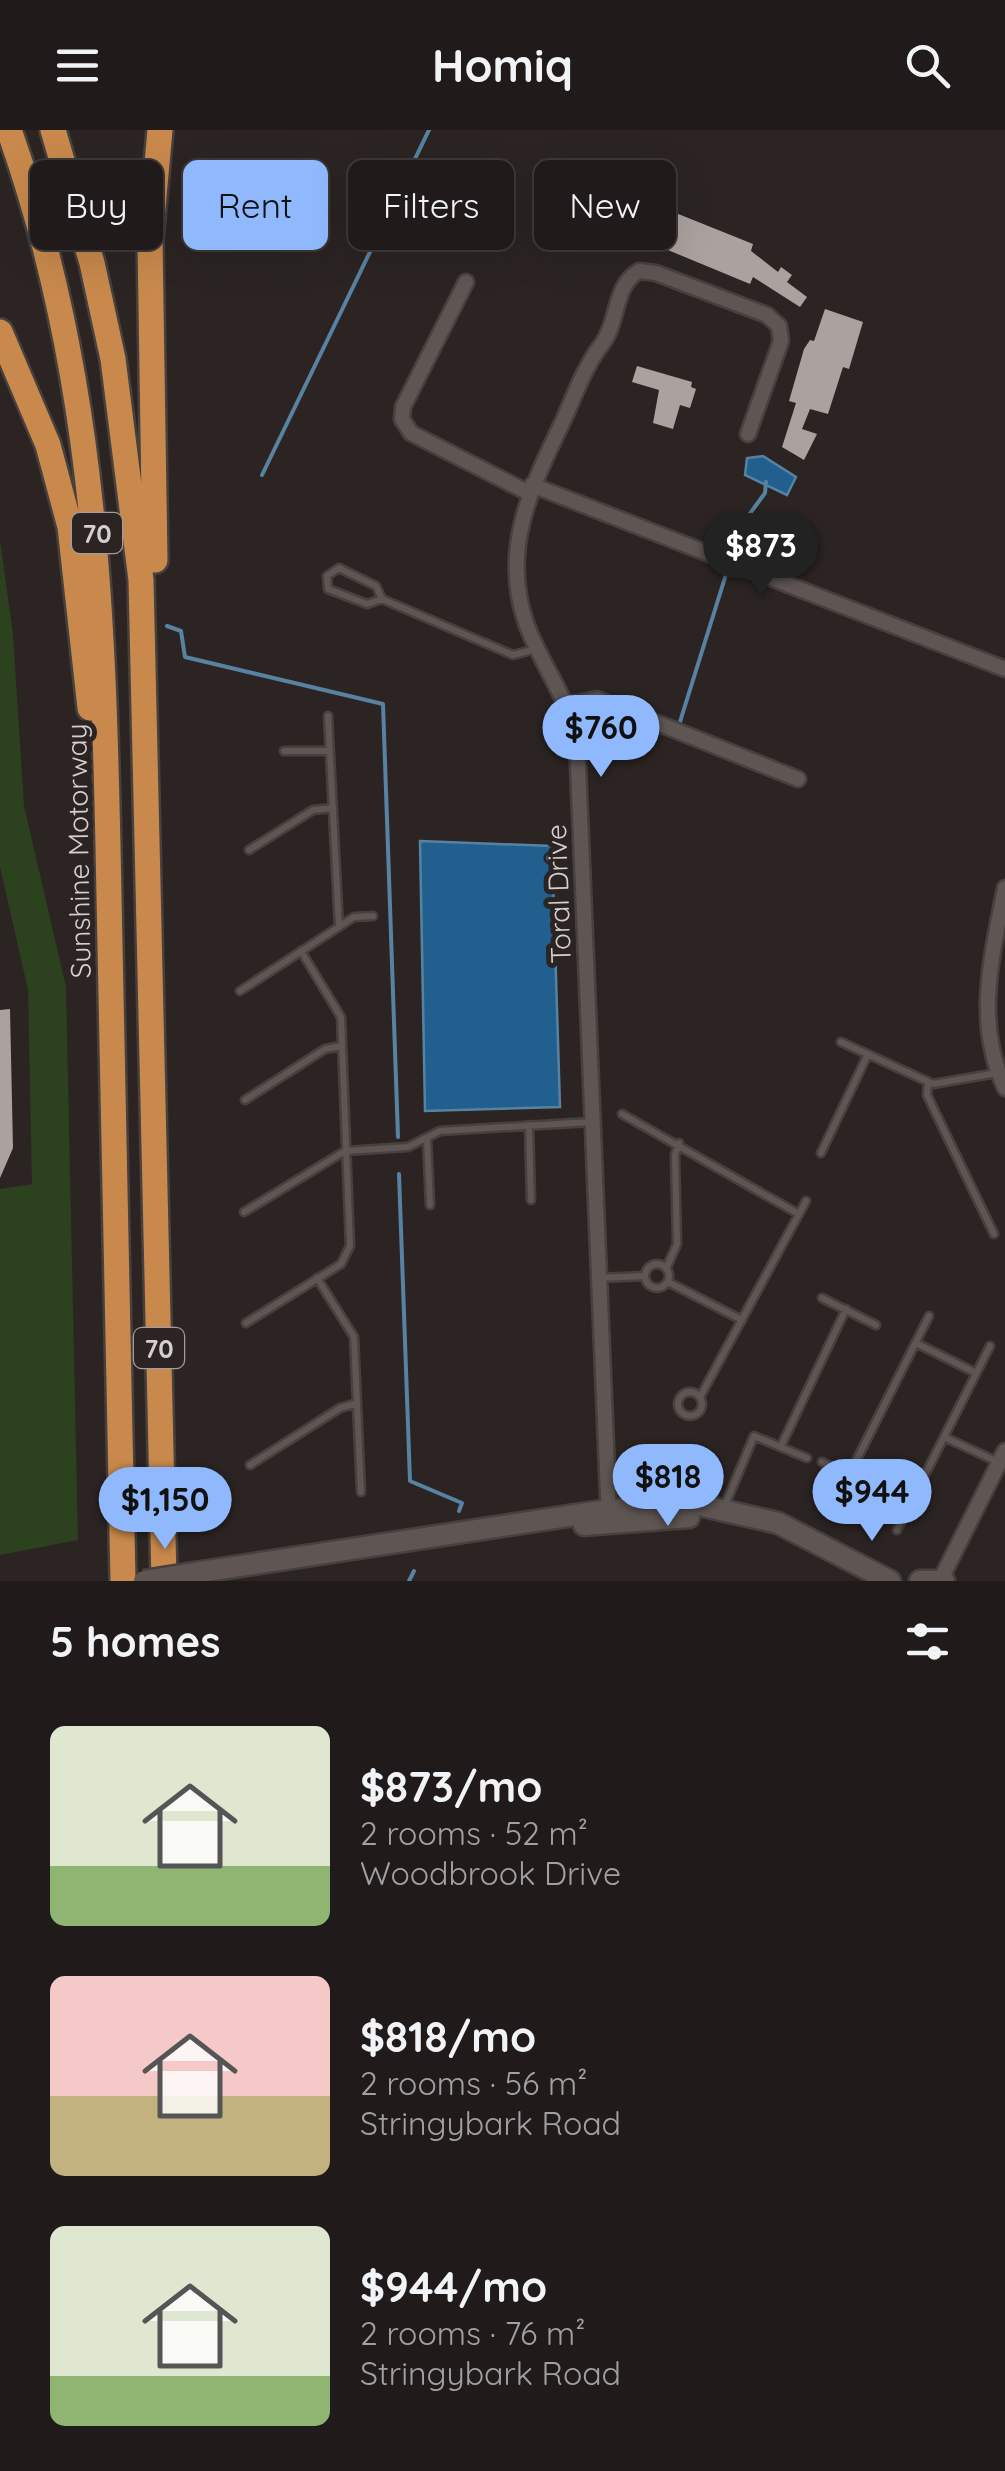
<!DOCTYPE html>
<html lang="en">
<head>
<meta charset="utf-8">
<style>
  :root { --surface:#201b1a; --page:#2d2827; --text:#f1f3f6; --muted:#a2a1a2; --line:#3d3939; --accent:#90b8fd }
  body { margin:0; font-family:Quicksand,sans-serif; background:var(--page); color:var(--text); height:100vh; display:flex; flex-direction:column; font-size:38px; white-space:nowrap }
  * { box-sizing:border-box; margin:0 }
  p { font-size:32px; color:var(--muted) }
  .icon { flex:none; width:55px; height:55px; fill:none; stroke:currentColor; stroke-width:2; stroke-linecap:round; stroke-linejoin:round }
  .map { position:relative; height:1451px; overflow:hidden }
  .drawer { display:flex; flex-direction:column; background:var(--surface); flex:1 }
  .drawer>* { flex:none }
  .guide { position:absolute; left:30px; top:30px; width:945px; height:90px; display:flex; gap:20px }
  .price { position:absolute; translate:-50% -85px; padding:0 22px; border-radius:35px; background:var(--accent); color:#111; font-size:32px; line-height:65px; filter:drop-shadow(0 2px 5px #0008) }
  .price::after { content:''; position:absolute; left:50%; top:60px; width:30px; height:22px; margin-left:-15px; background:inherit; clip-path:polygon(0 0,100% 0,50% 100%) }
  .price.selected { background:#222; color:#fff }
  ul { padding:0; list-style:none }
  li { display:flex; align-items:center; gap:30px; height:250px; padding:0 50px }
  li span { display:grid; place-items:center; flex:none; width:280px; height:200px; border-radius:15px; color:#555 }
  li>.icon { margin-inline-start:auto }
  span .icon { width:120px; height:120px; fill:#fffc; stroke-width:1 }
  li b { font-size:42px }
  h2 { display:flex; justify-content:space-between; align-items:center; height:120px; padding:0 50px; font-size:42px }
  .chip { padding:0 35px; border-radius:15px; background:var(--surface); box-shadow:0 10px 40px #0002,0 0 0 2px var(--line); font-size:35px; line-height:90px }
  .chip.selected { background:var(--accent); color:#111 }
  header { display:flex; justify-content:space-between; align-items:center; height:130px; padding:0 50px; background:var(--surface); font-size:45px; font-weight:800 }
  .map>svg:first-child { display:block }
  .green { fill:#2c411e }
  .water { fill:#21608e; stroke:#5782a2; stroke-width:2.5 }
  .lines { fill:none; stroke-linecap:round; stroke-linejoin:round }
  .stream { stroke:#5782a2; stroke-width:4 }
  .building { fill:#aba29f }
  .lane-casing { stroke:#46403e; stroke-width:11 }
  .street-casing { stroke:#46403e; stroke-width:19 }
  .secondary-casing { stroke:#46403e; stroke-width:25 }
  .highway-casing { stroke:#46403e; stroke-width:30 }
  .lane { stroke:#5f5654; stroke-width:6 }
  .street { stroke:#5f5654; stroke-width:14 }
  .secondary { stroke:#5f5654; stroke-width:20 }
  .highway { stroke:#c9894c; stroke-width:25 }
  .secondary-bridge-casing { stroke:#46403e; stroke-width:25; stroke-linecap:butt }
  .secondary-bridge { stroke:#5f5654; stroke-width:20 }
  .labels { text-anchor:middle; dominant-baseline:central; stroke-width:10; stroke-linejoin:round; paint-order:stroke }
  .shield { fill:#2b2422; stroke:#a29c9b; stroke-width:2.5 }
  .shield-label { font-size:25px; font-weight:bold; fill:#d5d0cf }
  .street-label { font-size:28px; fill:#d5d0cf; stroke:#2b2422 }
</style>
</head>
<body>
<header><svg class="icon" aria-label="menu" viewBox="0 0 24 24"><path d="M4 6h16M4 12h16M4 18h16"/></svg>Homiq<svg class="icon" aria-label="search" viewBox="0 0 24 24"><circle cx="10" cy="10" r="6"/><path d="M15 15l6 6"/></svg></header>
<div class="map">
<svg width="1005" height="1451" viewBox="0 0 1005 1451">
  <rect width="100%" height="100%" fill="#2b2422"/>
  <path class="green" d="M0 410 13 504 24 676 66 857 78 1410 0 1425V1059L32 1054 28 860 0 737Z"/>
  <path class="water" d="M763 326 796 347 787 365 745 345 747 328Z
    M420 711 552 716 560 977 425 981Z"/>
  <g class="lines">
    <path class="stream" d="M262 345 429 0
      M731 429 743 393 765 363 766 352
      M167 496 181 501 185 527 383 574 398 1007
      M679 595 728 438
      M399 1044 410 1351 462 1373 459 1381
      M409 1451 414 1441"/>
  </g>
  <path class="building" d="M646 71 753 114 751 121 778 142 781 137 792 145 787 152 807 167 800 177 753 147 750 154 634 106Z
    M825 179 863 192 849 239 843 237 828 284 810 279 802 299 817 304 804 330 782 317 796 273 789 271 804 219 810 210 814 211Z
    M637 236 692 252 691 257 696 259 690 278 680 275 673 299 653 293 659 260 632 252Z
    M10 879 13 1018 0 1048V880Z"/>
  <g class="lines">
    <g class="lane-casing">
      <path id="lane" d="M339 438 376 456 382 469 367 474 328 459 327 446Z
        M382 469 513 525 536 519
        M328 586 339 797
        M284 621H330
        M249 720 313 680 333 678
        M240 861 354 787 373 786
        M841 912 933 954 997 943
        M928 953 927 965 994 1104
        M245 970 325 919 342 916
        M622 984 797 1083
        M529 995 531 1070
        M427 1009 430 1075
        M821 1023 868 924
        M244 1082 345 1021 408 1017 440 1001 591 992
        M645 1146a12 12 0 1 1 24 0a12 12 0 1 1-24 0Z
        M666 1139 677 1114 675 1025 679 1013
        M317 1148 354 1207 361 1362
        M600 1148 645 1146
        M668 1152 742 1190
        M822 1168 876 1195
        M246 1193 341 1134 350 1116 341 887 301 821
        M916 1213 976 1243
        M678 1274a12 12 0 1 1 24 0a12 12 0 1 1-24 0Z
        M700 1267 806 1071
        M944 1307 998 1332
        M781 1316 846 1179
        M822 1332 910 1374
        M250 1335 340 1278 357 1273
        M849 1345 929 1186
        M725 1375 754 1306 807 1328
        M897 1400 990 1216"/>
    </g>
    <g class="street-casing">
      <path id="street" d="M466 152 403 277 402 289 411 303 529 363
        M532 355 1005 539
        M567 575 597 569 798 649
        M1005 758C992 826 974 892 1005 958
        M609 1388 577 612C569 568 541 535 526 493 500 418 532 356 564 289 575 264 585 236 602 214 619 192 613 156 639 141L656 143 767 185 779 196 781 211 748 304
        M941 1449 1005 1321"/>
    </g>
    <g class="secondary-casing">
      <path id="secondary" d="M584 1395 689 1387
        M194 1443 608 1380 695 1374 778 1393 890 1451
        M920 1451H944"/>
    </g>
    <g class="highway-casing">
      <path id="highway" d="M9 0C105 269 104 534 110 815 115 1027 120 1239 123 1451
        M53 0 92 133 113 229 141 450 164 1451
        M0 202 48 315 70 397 90 578
        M155 430 150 111 160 0"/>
    </g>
    <use href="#lane" class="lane"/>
    <use href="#street" class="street"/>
    <use href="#secondary" class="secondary"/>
    <use href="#highway" class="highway"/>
    <g class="secondary-bridge-casing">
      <path id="secondary-bridge" d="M144 1451 194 1443"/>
    </g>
    <use href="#secondary-bridge" class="secondary-bridge"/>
  </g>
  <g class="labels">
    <g class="shield">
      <rect x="72" y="383" width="50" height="40" rx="8"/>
      <rect x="134" y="1198" width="50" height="40" rx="8"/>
    </g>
    <g class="shield-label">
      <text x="97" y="403">70</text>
      <text x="159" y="1218">70</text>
    </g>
    <g class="street-label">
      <text transform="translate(78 721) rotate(-91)">Sunshine Motorway</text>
      <text transform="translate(558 764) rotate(-92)">Toral Drive</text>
    </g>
  </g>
</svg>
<b class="price selected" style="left:761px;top:468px">$873</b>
<b class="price" style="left:601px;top:650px">$760</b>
<b class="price" style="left:668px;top:1399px">$818</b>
<b class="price" style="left:872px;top:1414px">$944</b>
<b class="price" style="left:165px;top:1422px">$1,150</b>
<div class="guide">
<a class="chip">Buy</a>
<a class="chip selected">Rent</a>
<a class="chip">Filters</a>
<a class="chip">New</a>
</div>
</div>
<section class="drawer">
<h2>5 homes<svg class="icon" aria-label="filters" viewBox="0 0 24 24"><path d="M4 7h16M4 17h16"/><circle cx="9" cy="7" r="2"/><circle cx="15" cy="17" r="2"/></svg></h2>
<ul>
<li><span style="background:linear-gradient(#dfe7d0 70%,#8fb573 0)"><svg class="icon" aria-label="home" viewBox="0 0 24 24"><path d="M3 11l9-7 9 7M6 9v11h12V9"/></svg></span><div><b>$873/mo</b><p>2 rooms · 52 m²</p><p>Woodbrook Drive</p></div></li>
<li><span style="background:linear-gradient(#f6c9c9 60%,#c2b280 0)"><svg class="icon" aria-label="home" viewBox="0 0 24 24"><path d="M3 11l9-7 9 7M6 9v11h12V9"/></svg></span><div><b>$818/mo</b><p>2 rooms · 56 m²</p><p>Stringybark Road</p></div></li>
<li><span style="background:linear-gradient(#dfe7d0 75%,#8fb573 0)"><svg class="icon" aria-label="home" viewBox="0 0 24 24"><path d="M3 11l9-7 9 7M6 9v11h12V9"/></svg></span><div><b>$944/mo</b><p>2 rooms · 76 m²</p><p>Stringybark Road</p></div></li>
</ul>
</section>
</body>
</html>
